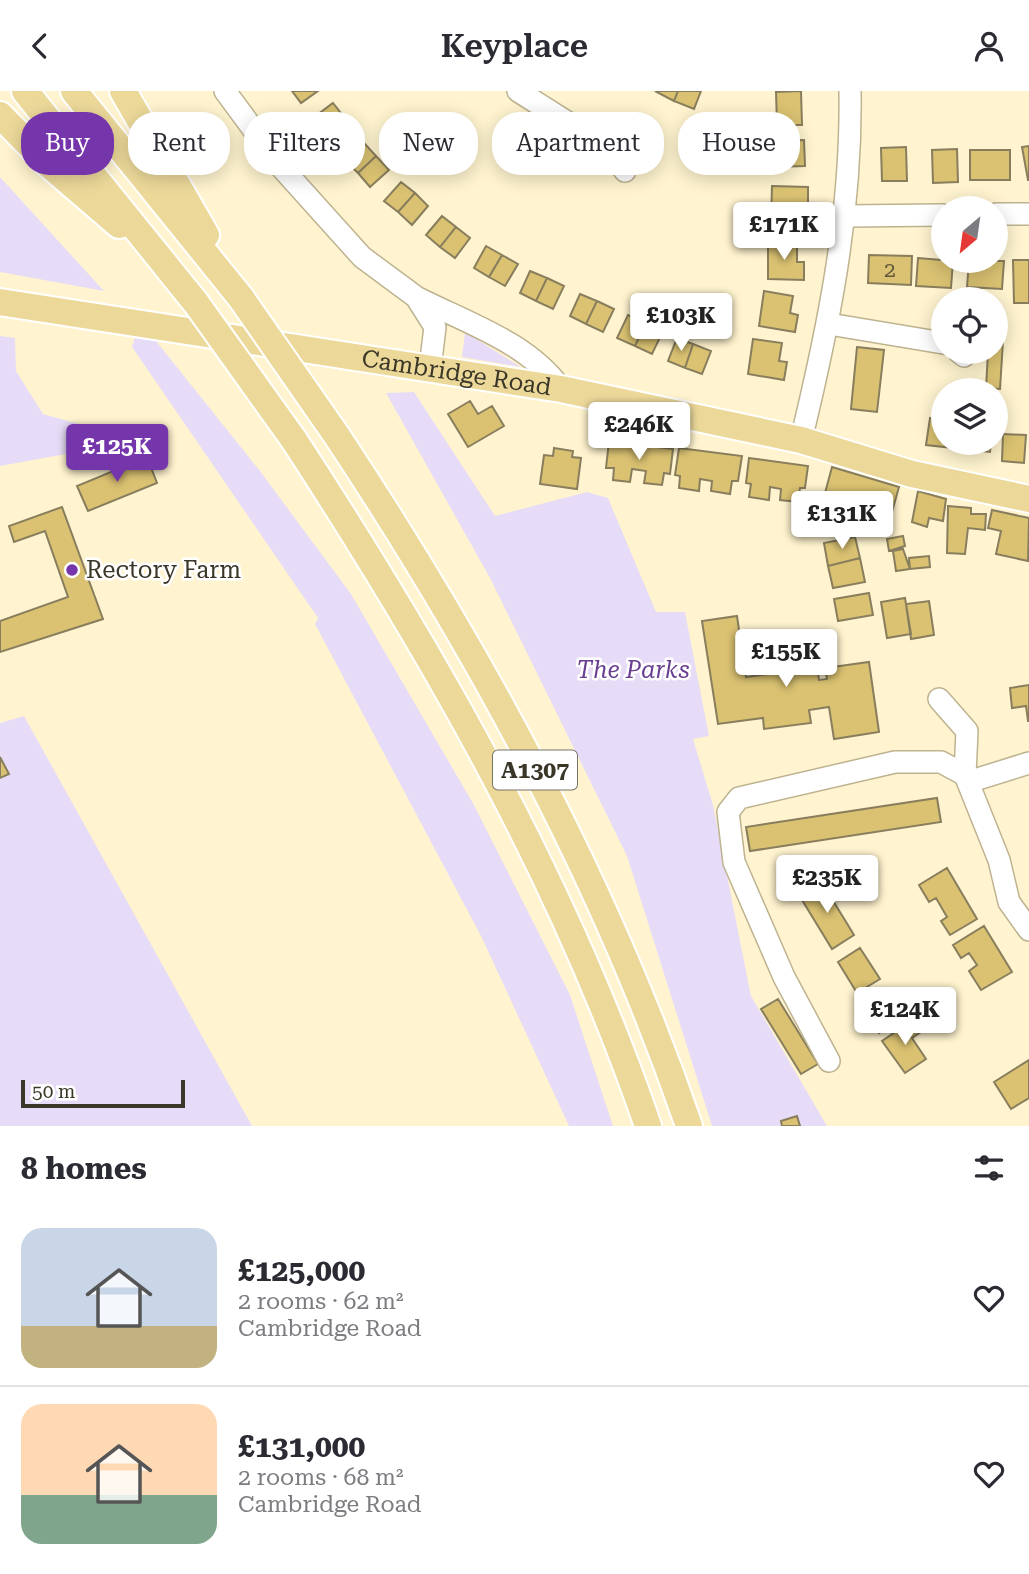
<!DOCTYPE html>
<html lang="en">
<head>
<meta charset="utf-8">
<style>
  :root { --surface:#fff; --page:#f7f7f7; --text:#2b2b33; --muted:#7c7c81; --line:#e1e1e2; --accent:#7636ab }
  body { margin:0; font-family:"Roboto Serif",serif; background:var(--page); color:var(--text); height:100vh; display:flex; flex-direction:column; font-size:26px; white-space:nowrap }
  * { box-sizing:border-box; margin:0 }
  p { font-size:23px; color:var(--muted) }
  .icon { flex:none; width:38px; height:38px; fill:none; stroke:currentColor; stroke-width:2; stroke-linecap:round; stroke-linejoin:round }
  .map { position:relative; height:1035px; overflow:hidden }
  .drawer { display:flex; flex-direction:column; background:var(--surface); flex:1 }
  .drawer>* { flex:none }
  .top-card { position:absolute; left:21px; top:21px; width:987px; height:63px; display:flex; gap:14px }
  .needle { width:46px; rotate:209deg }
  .fabs { position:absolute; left:931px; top:105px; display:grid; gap:14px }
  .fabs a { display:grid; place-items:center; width:77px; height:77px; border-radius:50%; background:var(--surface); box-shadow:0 4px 18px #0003; font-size:35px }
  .scale { position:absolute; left:21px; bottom:18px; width:164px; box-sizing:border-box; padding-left:7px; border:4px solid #3b3728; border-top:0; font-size:19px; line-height:24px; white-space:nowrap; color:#3b3728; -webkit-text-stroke:5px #fff; paint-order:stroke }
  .price { position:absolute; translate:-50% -60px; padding:0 16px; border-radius:7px; background:#fff; color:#222; font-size:23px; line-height:46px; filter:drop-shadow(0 2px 4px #0008) }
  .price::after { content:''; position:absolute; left:50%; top:42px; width:21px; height:16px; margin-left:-10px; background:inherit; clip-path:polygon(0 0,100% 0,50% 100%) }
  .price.on { background:var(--accent); color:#fff }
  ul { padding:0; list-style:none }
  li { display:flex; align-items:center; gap:21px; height:175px; padding:0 21px }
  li+li { border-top:2px solid var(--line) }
  li span { display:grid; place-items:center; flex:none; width:196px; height:140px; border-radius:21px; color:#555 }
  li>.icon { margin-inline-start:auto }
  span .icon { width:84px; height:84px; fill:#fffc; stroke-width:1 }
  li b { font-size:30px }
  h2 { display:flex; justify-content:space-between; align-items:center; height:84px; padding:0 21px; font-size:30px }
  .pill { padding:0 24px; border-radius:28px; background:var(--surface); box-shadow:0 4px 18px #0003; font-size:24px; line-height:63px }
  .pill.on { background:var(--accent); color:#fff }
  header { display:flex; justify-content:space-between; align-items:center; height:91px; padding:0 21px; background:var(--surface); font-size:32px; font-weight:600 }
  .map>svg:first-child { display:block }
  .green { fill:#e7dcf7 }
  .building { fill:#dac272; stroke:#887e5d; stroke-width:2 }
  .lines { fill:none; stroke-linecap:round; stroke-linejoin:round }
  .minor-casing { stroke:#beb390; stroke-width:24 }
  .major-casing { stroke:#fff; stroke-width:30 }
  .minor { stroke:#fff; stroke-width:21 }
  .major { stroke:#ecd99a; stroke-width:26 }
  .major-bridge-casing { stroke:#fff; stroke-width:30; stroke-linecap:butt }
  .major-bridge { stroke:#ecd99a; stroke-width:26 }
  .poi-dot { fill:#7636ab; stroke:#fff; stroke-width:2.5 }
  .labels { text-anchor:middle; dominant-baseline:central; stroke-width:5; stroke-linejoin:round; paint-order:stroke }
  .number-label { font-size:21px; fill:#635a3a }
  .shield { fill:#fff; stroke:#767368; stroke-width:2 }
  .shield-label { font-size:23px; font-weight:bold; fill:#3b3728 }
  .street-label { font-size:24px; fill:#3b3728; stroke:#fff }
  .poi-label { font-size:24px; fill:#3b3728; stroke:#fff; text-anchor:start }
  .park-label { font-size:24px; font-style:italic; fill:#693f91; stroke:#fff }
</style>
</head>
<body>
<header><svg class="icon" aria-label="back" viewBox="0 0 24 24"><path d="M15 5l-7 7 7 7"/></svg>Keyplace<svg class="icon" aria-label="person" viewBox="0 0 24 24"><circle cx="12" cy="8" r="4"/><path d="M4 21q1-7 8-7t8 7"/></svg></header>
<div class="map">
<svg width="1029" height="1035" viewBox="0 0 1029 1035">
  <rect width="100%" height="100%" fill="#fff4cf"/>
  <path class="green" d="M0 86 104 200 0 181Z
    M465 241 521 276 462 266Z
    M136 243 152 245 260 380 351 503 474 714 570 904 613 1035H569L481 845 315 533 318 527 132 256Z
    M0 245 15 247 16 280 43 323 86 335 94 358 0 375Z
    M414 301 495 425 587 401 608 407 656 521H685L709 645 693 648 713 714 751 905 827 1035H712L627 765 490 487 386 302Z
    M24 625 252 1035H0V632Z"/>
  <path class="building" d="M292 0H318L301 12Z
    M655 0H678L674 10Z
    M678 0H701L694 18 674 10Z
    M801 0 802 34H777L776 1Z
    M333 12 344 26 323 41 313 27Z
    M344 26 355 41 335 56 323 41Z
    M804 49 805 75 772 76 771 50Z
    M364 52 376 65 358 82 345 69Z
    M1029 55V89H1028L1022 56Z
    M906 56 907 90H882L881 57Z
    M957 58 958 91 933 92 932 59Z
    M970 59H1010V89H970Z
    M376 65 389 79 370 96 358 82Z
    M401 91 415 102 398 121 384 110Z
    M772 95 808 96V114H800V132L771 131Z
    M415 102 428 115 412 134 398 121Z
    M442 125 456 136 440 156 426 144Z
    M456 136 470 147 455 167 440 156Z
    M768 152 797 153V171H804V189L768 188Z
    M486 155 502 164 489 186 474 177Z
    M502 164 518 173 505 195 489 186Z
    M869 164 912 165 911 194 868 192Z
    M918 167 953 170 951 197 916 195Z
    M1013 169H1029V212H1014Z
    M969 170H1004L1002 198 967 196Z
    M530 180 547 187 536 210 520 202Z
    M547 187 564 195 553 218 536 210Z
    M764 200 793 205 790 222 798 224 795 241 759 235Z
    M580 203 597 210 586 233 570 225Z
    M597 210 614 218 603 241 586 233Z
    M628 224 646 232 635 255 617 247Z
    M646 232 663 240 652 263 635 255Z
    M677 247 693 253 685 277 668 270Z
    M753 248 782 252 779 270 787 271 784 289 748 283Z
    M996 250H1003L1000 298 986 297 988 261H996Z
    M693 253 711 260 702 283 685 277Z
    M857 256 884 259 877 321 851 318Z
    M470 310 478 323 492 315 504 335 468 356 448 323Z
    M930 327 943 329V352H991L990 361 926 354Z
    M1003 343 1026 344 1024 372 1002 370Z
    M609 350 673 358 670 383 664 382 662 394 644 392 646 380 632 378 630 391 613 389 614 377H606Z
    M554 357 573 360 572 366 581 367 577 398 540 393 544 364 553 365Z
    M679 357 742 365 738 390H732L730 403 711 400 712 390 700 388 699 400 679 397 680 385 675 384Z
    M147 366 157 392 88 420 77 395Z
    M749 367 808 375 805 397H800L798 411 780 409 781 398 770 396 769 409 749 406 751 393 746 392Z
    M832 376 899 396 892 421 825 402Z
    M918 400 946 408 943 430 929 427 927 436 912 431Z
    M948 415 971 417V423H986L985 439 968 437 965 463 947 462Z
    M62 416 103 528 0 561V530L68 506 45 440 14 451 9 435Z
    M992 419 1029 427 1028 470 996 463 1001 440 988 437Z
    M903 445 905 455 889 460 887 448Z
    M855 446 860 467 828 475 824 452Z
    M903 458 910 478 896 480 893 460Z
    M929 465 930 476 910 478 909 467Z
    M860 467 865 491 833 497 828 475Z
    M869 502 873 524 838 530 834 508Z
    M905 507 911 543 887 547 881 511Z
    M929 510 934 544 911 548 906 513Z
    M737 525 746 586 817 576 819 589 827 588 825 577 869 571 879 641 834 648 829 616 809 619 811 632 764 638 763 627 718 633 702 530Z
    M1029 594V630H1028L1026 615 1012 617 1010 597Z
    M0 666 9 683 0 687Z
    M937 707 941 731 750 760 746 736Z
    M947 777 977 828 950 844 941 830 947 826 936 807 929 811 919 794Z
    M821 790 854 844 832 858 799 804Z
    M984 835 1012 881 981 899 969 880 977 874 969 862 961 867 953 854Z
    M860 857 880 888 857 902 838 871Z
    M882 897 902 926 879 942 859 912Z
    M778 908 818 973 801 983 761 918Z
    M913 929 921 941 912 947 926 968 905 982 882 950Z
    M1029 969V1007L1011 1018 994 991Z
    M797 1025 800 1035H782L781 1030Z"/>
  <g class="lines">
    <g class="minor-casing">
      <path id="minor" d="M225 0 281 76 362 166 416 206 435 236 430 277
        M518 0 608 57 625 80
        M996 123H1029
        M846 125 943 124
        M418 207C467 232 529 252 561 298
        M829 233 943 252
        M959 261 964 265
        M801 349C829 234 852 120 850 0
        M939 608 967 640 965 684
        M968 691 1029 672
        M829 970 784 886 734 771 728 721 739 707 895 671H941L965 684 999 769 1009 811 1029 839"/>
    </g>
    <g class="major-casing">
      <g id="major">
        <path d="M25 0 196 212"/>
        <path d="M74 0 241 207"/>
        <path d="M123 0 206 144"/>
        <path d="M0 24 48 73 119 134"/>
        <path id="s1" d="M0 211 561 298 801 349 912 383 1029 408"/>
        <path d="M337 345C480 561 605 790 689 1035"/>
        <path d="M294 349C435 565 564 790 648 1035"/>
      </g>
    </g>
    <use href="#minor" class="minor"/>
    <use href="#major" class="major"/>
    <g class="major-bridge-casing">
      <path id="major-bridge" d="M241 207 337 345
        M196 212 294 349"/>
    </g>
    <use href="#major-bridge" class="major-bridge"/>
  </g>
  <circle class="poi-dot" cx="72" cy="479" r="7"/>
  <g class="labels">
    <g class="number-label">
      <text x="890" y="179">2</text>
    </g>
    <rect class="shield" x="493" y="659.5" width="84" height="39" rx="5"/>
    <g class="shield-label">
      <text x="535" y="679">A1307</text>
    </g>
    <g class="street-label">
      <text stroke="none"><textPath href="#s1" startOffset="462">Cambridge Road</textPath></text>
    </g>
    <g class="poi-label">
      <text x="86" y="479">Rectory Farm</text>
    </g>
    <g class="park-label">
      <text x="633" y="579">The Parks</text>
    </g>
  </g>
</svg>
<div class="fabs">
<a><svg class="needle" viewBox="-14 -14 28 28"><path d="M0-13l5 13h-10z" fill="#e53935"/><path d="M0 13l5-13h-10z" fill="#7c7c81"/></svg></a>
<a><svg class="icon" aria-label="locate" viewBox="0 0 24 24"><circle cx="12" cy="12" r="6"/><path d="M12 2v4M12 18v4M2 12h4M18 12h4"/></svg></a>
<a><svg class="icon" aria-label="layers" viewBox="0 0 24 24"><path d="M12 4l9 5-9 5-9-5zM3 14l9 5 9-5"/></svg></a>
</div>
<div class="scale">50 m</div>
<b class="price" style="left:784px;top:171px">£171K</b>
<b class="price" style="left:681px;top:262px">£103K</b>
<b class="price" style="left:639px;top:371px">£246K</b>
<b class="price on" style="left:117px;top:393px">£125K</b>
<b class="price" style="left:842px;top:460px">£131K</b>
<b class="price" style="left:786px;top:598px">£155K</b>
<b class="price" style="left:827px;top:824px">£235K</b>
<b class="price" style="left:905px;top:956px">£124K</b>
<div class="top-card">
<a class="pill on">Buy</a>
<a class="pill">Rent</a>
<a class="pill">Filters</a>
<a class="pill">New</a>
<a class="pill">Apartment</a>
<a class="pill">House</a>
</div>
</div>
<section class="drawer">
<h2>8 homes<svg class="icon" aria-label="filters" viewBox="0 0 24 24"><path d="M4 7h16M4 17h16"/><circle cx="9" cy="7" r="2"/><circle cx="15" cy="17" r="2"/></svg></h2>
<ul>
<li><span style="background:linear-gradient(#c9d6e8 70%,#c2b280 0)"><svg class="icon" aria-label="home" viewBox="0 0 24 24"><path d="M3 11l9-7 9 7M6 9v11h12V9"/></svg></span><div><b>£125,000</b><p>2 rooms · 62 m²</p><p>Cambridge Road</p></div><svg class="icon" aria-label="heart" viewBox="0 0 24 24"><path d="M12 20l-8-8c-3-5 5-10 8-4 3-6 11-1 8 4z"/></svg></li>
<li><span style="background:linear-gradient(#ffd9b3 65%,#7fa58c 0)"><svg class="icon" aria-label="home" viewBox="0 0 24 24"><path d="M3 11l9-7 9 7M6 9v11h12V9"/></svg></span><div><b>£131,000</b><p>2 rooms · 68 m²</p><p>Cambridge Road</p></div><svg class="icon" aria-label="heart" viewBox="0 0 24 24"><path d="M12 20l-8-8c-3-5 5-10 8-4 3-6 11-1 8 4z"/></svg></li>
</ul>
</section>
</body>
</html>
